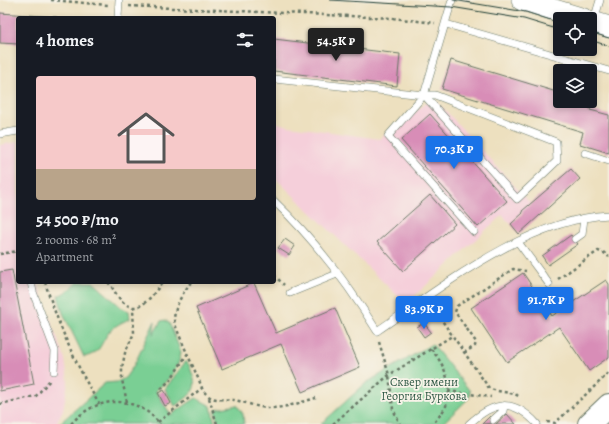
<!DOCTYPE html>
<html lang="en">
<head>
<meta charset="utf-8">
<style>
  :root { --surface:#171b24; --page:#20242c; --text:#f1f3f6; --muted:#9ea1a6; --accent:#1a73e8 }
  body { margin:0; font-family:Alegreya,serif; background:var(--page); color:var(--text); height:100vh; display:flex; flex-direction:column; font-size:15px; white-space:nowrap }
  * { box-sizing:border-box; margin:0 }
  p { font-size:13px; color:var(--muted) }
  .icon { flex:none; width:22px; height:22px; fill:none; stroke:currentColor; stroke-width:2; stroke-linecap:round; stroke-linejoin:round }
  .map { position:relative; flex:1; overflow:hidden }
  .sheet { position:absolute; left:16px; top:16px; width:260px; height:268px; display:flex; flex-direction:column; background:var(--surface); border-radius:4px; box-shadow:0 2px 6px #0003 }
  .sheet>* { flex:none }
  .controls { position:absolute; left:553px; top:12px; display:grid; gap:8px }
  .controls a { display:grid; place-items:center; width:44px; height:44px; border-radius:4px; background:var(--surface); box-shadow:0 2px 6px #0003; font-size:20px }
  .price { position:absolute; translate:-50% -34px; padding:0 9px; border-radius:4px; background:var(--accent); color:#fff; font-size:13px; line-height:26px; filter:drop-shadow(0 1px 2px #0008) }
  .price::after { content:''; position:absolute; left:50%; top:24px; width:12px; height:9px; margin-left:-6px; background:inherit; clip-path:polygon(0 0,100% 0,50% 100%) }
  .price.selected { background:#222; color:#fff }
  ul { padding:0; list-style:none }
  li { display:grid; align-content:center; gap:8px; height:212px; padding:0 20px }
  li span { display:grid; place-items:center; height:124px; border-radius:4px; color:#555 }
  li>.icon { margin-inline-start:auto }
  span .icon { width:72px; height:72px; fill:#fffc; stroke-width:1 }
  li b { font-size:17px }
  h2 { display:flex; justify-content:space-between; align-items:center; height:48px; padding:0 20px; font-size:17px }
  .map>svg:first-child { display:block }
  .built { fill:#f5cfda }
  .green { fill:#7acf94; stroke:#4c8664 }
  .building { fill:#d88db7 }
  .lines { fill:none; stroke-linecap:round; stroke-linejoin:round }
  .service-casing { stroke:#677665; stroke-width:8 }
  .secondary-casing { stroke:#677665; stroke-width:22 }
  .primary-casing { stroke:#677665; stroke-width:24 }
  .path { stroke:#677665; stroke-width:2.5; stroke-dasharray:3 3; stroke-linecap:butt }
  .service { stroke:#fff; stroke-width:7 }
  .secondary { stroke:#fff; stroke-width:21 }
  .primary { stroke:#fff; stroke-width:22 }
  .tram { stroke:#1f3d34; stroke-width:1 }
  .labels { text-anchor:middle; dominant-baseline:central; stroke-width:3.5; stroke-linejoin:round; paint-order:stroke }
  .park-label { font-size:12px; fill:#315a47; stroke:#f7f3e8 }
</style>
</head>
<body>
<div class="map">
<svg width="609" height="424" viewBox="0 0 609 424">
  <rect width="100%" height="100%" fill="#f7f3e8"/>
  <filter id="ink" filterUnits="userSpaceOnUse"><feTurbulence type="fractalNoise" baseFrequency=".025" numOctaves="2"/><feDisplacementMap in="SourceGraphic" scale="8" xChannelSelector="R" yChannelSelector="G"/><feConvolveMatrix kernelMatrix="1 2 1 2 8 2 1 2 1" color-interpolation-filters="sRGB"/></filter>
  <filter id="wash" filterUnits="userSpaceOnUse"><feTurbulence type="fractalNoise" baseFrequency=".012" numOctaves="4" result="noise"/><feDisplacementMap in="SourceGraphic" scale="16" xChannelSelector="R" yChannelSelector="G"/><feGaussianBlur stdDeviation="0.9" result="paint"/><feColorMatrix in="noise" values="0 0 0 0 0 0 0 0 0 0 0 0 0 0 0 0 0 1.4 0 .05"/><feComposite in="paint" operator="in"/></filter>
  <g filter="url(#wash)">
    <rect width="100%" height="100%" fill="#ede0bf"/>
    <path class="built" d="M432 99 445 110 530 203 511 224 502 215 406 304 274 177V122L289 126 379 139Z
      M18 142V282H38L41 294 65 359 68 382 63 410 56 424H0V145Z"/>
    <path class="green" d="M78 282H93L122 308 129 311 130 319C122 322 116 325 110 331 100 343 102 353 84 357L63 313 58 296 68 291Z
      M165 320 169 323 181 352C180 366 168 382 156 390L157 393 171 415 196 398 211 406 215 424H59L105 383 117 382 125 378 134 365 155 321 153 335 161 321Z
      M432 344 470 391 469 398 442 424H321L366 383Z
      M186 361C190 365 191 371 193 376 199 392 186 398 175 406L165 389Z
      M237 405 243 414 244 424H218L215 411 216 409Z"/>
    <g id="blocks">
      <path class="building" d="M0 13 57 17V18H18V44L0 43Z
        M274 39 400 54 397 86 274 71Z
        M451 60 560 93V101H586L592 103 590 110 609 115V153L580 144 583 132 442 89Z
        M430 114 507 201 478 227 401 140Z
        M571 169 580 179 519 234 511 224 523 213 522 211Z
        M430 195 455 224 403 271 377 242Z
        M571 235 578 244 548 265 542 256Z
        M285 239 295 246 289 255 278 248Z
        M12 270 34 384 0 391V272Z
        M523 273 552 316 606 280 609 284V357L589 371 559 327 507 362 471 308Z
        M254 283 276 333 335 308 360 367 302 392 281 344 222 369 196 308Z
        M424 323 431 332 424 337 417 327Z
        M164 390 171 403 165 406 158 393Z
        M507 414 516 424H496Z
        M490 416 496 423 482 424Z"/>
    </g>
  </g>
  <g filter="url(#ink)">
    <use href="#blocks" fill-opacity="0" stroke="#677665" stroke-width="1"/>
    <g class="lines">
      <g class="service-casing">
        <path id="service" d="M118 18 119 0
          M594 20 600 0
          M446 24 609 71
          M274 79 424 95 452 0
          M424 95 517 199 557 161 556 142 435 95H424L388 136 474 232
          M0 134 18 131
          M585 153 609 161
          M274 201C314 239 348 284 377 331 442 287 527 219 609 215
          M575 239 582 234 584 219
          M518 242 549 284
          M31 282 33 292 55 351 54 371
          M290 293 337 274
          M493 420 503 411 504 406
          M469 424C494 401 513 398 537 424"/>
      </g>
      <g class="secondary-casing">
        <path id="secondary" d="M522 0 584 19
          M590 21 609 27"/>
      </g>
      <g class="primary-casing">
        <path id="primary" d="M589 424 609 405"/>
      </g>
      <path class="path" d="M51 0 108 5
        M129 6 392 18 435 23
        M0 254 18 251
        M274 275 284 285
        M558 279 598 251 603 252 609 257
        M45 282C58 325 76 365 99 404
        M108 282C113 288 116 295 121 300 138 319 152 295 163 282
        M191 282C183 293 175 305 174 319 174 327 198 376 202 388 210 403 220 398 234 400 245 402 256 407 267 408 284 409 301 402 316 398
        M436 312 489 388C499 393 511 391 520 397
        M379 342 389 375 393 409 400 424
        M431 349C445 365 453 385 446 406 443 412 437 419 433 424
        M464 353 475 346 476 342 455 312 457 306 513 269 526 271
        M161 389 171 379 188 353
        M448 391 491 397
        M209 398 217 424
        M127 402 122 380V368L125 353 134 333 133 308
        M0 404 36 396 50 380
        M158 422 202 388
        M547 422 555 423 609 373
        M71 424C96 395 136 394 160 424
        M333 424 389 375 452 336"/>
      <use href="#service" class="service"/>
      <use href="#secondary" class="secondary"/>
      <use href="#primary" class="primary"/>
      <path class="tram" d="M330 0 451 7 524 19 560 30
        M453 0 526 12 560 23
        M590 32 609 38
        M590 40 609 46"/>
    </g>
  </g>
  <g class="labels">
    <g class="park-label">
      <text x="424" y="382">Сквер имени<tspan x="424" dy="14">Георгия Буркова</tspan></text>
    </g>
  </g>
</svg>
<div class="controls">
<a><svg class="icon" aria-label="locate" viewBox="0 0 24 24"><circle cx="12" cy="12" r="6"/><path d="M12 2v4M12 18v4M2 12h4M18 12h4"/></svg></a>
<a><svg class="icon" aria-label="layers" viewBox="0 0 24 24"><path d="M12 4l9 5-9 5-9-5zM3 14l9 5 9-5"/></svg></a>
</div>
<b class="price selected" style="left:336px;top:62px">54.5K ₽</b>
<b class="price" style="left:454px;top:170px">70.3K ₽</b>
<b class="price" style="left:546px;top:321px">91.7K ₽</b>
<b class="price" style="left:424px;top:330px">83.9K ₽</b>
<section class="sheet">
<h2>4 homes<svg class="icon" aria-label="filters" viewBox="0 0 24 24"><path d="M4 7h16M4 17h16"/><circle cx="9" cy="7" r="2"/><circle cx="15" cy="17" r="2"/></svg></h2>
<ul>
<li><span style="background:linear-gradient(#f6c9c9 75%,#b9a48a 0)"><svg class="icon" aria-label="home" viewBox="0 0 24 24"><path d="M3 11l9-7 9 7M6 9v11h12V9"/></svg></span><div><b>54 500 ₽/mo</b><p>2 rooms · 68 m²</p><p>Apartment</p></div></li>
</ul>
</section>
</div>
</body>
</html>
